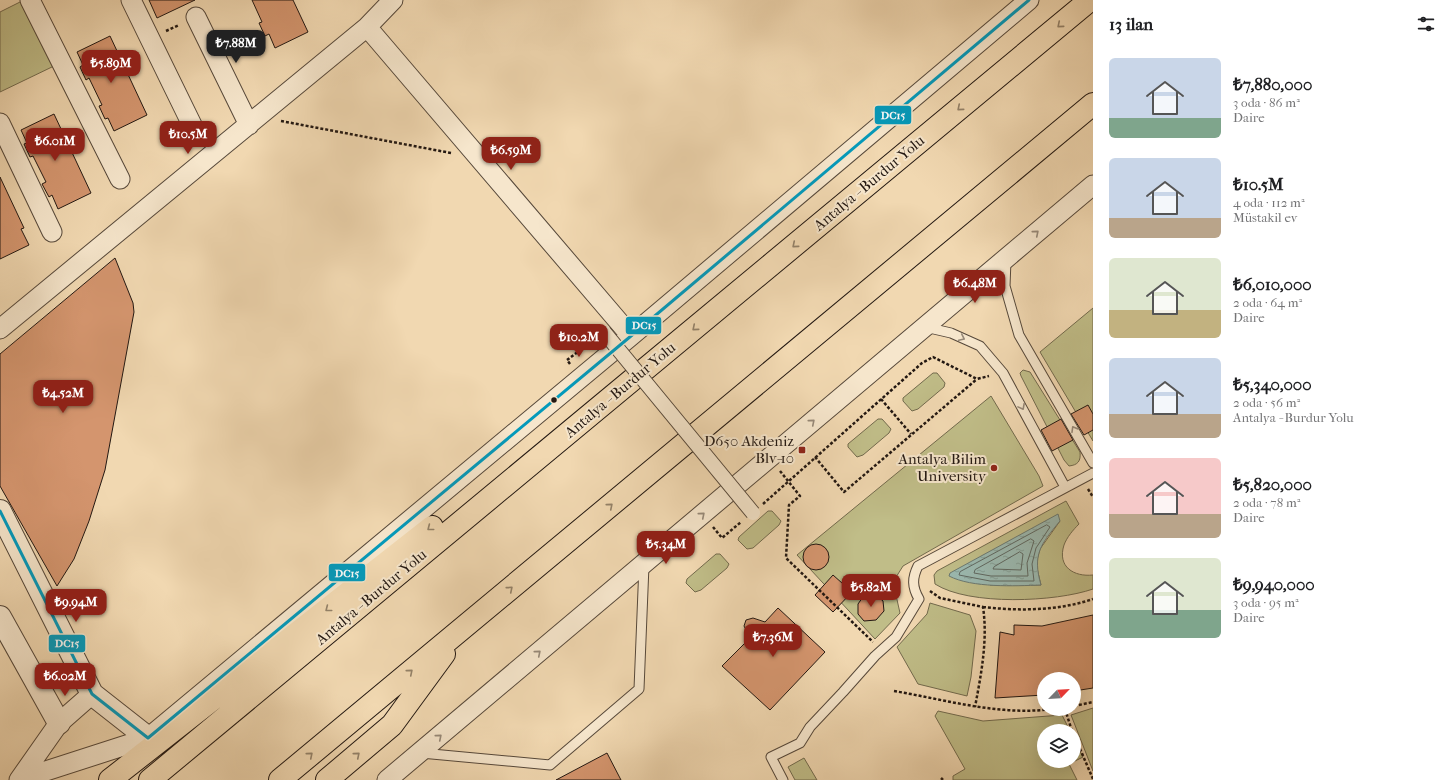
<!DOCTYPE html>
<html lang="tr">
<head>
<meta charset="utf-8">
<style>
  :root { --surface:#fff; --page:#f6f6f6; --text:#202124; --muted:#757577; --accent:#8f2418 }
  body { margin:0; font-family:"IM FELL French Canon",serif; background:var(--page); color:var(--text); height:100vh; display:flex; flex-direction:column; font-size:15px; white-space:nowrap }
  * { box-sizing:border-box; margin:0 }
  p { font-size:13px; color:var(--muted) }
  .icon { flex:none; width:22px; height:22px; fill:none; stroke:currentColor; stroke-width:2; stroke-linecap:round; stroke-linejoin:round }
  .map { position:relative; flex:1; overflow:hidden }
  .side { display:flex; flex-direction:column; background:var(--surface); width:360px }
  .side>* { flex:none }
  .needle { width:26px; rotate:65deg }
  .fabs { position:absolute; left:1037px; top:672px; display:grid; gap:8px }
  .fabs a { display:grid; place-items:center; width:44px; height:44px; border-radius:50%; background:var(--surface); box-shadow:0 4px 16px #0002; font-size:20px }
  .price { position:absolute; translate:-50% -34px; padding:0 9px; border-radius:8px; background:var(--accent); color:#fff; font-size:13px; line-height:26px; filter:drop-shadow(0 1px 2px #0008) }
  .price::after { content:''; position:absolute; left:50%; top:24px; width:12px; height:9px; margin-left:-6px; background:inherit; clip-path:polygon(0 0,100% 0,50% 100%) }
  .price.on { background:#222; color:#fff }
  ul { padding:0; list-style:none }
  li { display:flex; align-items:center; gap:12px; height:100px; padding:0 16px }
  li span { display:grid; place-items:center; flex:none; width:112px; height:80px; border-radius:6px; color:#555 }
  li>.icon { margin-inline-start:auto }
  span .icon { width:48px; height:48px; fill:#fffc; stroke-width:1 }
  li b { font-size:17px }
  h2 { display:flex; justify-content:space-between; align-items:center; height:48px; padding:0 16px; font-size:17px }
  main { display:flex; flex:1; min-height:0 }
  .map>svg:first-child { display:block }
  .green { fill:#c0bd88; stroke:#726a4d; fill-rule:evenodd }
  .water { fill:url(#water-ripples); stroke:#6b7971 }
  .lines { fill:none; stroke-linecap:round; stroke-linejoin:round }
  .shore { stroke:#5f6861; stroke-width:1 }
  .building { fill:#d4956e; stroke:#231812 }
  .service-casing { stroke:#56483a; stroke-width:11 }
  .minor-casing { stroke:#56483a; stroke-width:21 }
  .tertiary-casing { stroke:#56483a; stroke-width:24 }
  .trunk-casing { stroke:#231812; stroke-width:24 }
  .path { stroke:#231812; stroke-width:2.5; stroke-dasharray:3 2; stroke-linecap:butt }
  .service { stroke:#f6e6cc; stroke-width:9 }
  .minor { stroke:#f6e6cc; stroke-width:19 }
  .tertiary { stroke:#f6e6cc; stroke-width:22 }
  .trunk { stroke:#f1d8b1; stroke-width:22 }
  .pedestrian-bridge-casing { stroke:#56483a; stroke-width:16; stroke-linecap:butt }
  .pedestrian-bridge { stroke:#f6e6cc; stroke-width:14 }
  .bus-1-casing { stroke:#f6e6cc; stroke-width:6 }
  .bus-1 { stroke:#049abb; stroke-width:3 }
  .oneway { stroke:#948269 }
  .oneway2 { stroke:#978978 }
  .bus-dot { fill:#231812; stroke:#f6e6cc; stroke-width:1.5 }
  .poi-dot { fill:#8f2418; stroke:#f6e6cc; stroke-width:1.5 }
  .labels { text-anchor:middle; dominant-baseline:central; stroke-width:4; stroke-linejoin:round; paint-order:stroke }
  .street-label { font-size:15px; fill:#231812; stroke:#f6e6cc }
  .poi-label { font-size:15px; fill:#231812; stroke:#f6e6cc; text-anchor:end }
  .line-badge { stroke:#f6e6cc; stroke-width:1.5 }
  .badge-label { font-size:11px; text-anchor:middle; font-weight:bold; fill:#fff }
</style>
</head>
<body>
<main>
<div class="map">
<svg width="1093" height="780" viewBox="0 0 1093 780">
  <defs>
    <pattern id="water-ripples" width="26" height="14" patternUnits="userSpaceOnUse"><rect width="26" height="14" fill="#9bb9b0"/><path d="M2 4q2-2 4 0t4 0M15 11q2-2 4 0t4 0" fill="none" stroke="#859e96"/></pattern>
  </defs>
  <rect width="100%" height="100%" fill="#f1d8b1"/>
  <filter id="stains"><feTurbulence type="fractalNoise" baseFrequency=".005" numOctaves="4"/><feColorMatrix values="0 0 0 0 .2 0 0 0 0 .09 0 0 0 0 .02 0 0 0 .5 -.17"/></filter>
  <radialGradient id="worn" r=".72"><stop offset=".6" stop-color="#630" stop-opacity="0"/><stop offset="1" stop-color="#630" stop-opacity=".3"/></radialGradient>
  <path class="green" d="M22 1 54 66 0 92V12Z
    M1093 308V441L1040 352Z
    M1023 370 1030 372 1080 452C1081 461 1078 465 1069 466L1064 460 1021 376 1020 373Z
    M933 373H937L945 383 944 387 918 409 912 411 903 401V398Z
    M991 396 1039 476 1043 486 903 566 893 582 900 613 875 639 797 555Z
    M878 419H882L891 429 889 433 863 455 857 457 848 447V444Z
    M1066 501 1079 524C1073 530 1067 537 1064 545 1057 567 1074 577 1093 575V589C1056 602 969 606 935 584L934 575 937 571ZM1060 521 1040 549 1036 564 1041 585H990Z
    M768 511H772L781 521 779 525 753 548 747 549 738 540 739 537Z
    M716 554H720L729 564 727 568 701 590 695 592 686 583 687 579Z
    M930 603 970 615 976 631 971 677 967 696 918 684 897 647 927 614Z
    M1093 708V771L1071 715Z
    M938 711 983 721 1062 715 1070 731H1044V761H1074V740L1083 757 1069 764 1077 780H953V776L965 769 935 716Z
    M804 758 817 780H795L788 767Z"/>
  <path class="water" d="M1058 514 1060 521C1041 544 1032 554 1041 585 1015 586 972 588 949 576L950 573Z"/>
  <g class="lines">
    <path class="shore" d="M1047 525 1050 527 1036 548 1032 564 1034 581H990L959 575 960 572Z
      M1031 539 1034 541 1027 563 1028 576H991L974 573 975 570Z
      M1020 552 1023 554 1021 570 993 569 994 567Z"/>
  </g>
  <path class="building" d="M149 0H195L157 18Z
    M252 0H293L308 32 275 48 269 34 265 36 259 23 262 22Z
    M110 36 147 115 114 131 108 118 105 119 99 106 102 105 89 78 86 80 80 67 83 65 77 52Z
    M54 114 91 193 58 209 52 195 49 197 42 184 46 182 33 156 30 157 24 144 27 143 21 130Z
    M0 177 24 228 21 229 29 245 0 259Z
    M115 258 133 303 134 312 105 470 89 521 74 559 57 586 0 486V354Z
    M1088 405 1093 414V430L1084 435 1071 414Z
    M1061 419 1073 440 1052 451 1041 430Z
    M803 557a13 13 0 1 1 26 0a13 13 0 1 1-26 0Z
    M833 575 852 592 833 612 815 595Z
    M865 594 876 595 883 601 884 611 876 620 864 621 858 614V604Z
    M778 608 825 652 770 710 722 666 750 638 744 626 746 620 753 618 765 622Z
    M1093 615V688L1074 691V679H1044V695L995 698 1000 632 1014 635V625L1042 626Z
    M607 753 621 780H556Z"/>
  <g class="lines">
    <g class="service-casing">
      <path id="service" d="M1006 260 1005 286 1019 335 1093 463
        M925 327 951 333 980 346 1003 373 1065 487
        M421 753 550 765 639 689 644 565
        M783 780 771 757 800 743 810 727 843 692 875 656 896 637 919 599C912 587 912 578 918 566L1093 473"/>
    </g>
    <g class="minor-casing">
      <path id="minor" d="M30 0 120 179
        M131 0 195 131
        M196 17 249 125
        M367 27 631 336
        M0 123 52 232
        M0 329 367 27 393 0
        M21 779 148 738 631 336 1029 0
        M19 780 59 723 92 694
        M387 780 1093 185"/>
    </g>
    <g class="tertiary-casing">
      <path id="tertiary" d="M0 511 92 694 148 738
        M0 617 59 723"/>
    </g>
    <g class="trunk-casing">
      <path id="trunk" d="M110 780 432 527
        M150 780 1090 0
        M280 780 1093 104
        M327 780 392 725 444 654"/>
    </g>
    <path class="path" d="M166 31 179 25
      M281 121 451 153
      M570 364 567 360 592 341
      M881 399 911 434
      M815 457 844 492 977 379
      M780 471 800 496 789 505 786 558 873 642
      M1088 489 1093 497
      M763 504 922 363 933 357 977 379 989 376
      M713 527 722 538 741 522
      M930 591 940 598 983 607C988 640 981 675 975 707
      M983 607C1019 611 1058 611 1093 599
      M894 691C947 700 999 716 1053 709
      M1074 706 1093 702
      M1065 709 1072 731
      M1074 735 1093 779
      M941 778 943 780"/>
    <use href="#service" class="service"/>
    <use href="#minor" class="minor"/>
    <use href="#tertiary" class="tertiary"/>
    <use href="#trunk" class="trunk"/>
    <g class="pedestrian-bridge-casing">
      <path id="pedestrian-bridge" d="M604 332 753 513"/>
    </g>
    <use href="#pedestrian-bridge" class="pedestrian-bridge"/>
    <g class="bus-1-casing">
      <path id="bus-1" d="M0 511 92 694 148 738 631 336 1029 0"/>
    </g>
    <use href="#bus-1" class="bus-1"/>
  </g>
  <defs><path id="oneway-chevron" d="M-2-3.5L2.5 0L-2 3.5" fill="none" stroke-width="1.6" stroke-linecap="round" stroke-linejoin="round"/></defs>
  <g class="oneway">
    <use href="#oneway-chevron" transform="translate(1060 25) rotate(140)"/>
    <use href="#oneway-chevron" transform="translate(960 108) rotate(140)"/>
    <use href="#oneway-chevron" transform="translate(795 245) rotate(140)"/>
    <use href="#oneway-chevron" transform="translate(695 328) rotate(140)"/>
    <use href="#oneway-chevron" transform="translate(610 506) rotate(-40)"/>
    <use href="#oneway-chevron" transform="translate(430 528) rotate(142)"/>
    <use href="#oneway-chevron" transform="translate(510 589) rotate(-40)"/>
    <use href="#oneway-chevron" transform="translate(328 609) rotate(142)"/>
    <use href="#oneway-chevron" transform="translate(410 672) rotate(-40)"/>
    <use href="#oneway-chevron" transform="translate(310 755) rotate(-40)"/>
    <use href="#oneway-chevron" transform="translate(357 755) rotate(-40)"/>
  </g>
  <g class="oneway2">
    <use href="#oneway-chevron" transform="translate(1036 233) rotate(-40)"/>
    <use href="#oneway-chevron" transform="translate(962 338) rotate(25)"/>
    <use href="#oneway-chevron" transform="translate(1022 407) rotate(62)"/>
    <use href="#oneway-chevron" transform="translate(812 422) rotate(-40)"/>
    <use href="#oneway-chevron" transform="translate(1074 429) rotate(-120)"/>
    <use href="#oneway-chevron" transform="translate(702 515) rotate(-40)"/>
    <use href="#oneway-chevron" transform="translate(538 653) rotate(-40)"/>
    <use href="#oneway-chevron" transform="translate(439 737) rotate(-40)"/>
  </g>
  <circle class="bus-dot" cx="554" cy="400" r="3.5"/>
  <g class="poi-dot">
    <rect x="798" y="446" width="8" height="8" rx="2"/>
    <circle cx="994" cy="468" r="4"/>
  </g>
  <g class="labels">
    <g class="street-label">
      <text transform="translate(869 183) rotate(-40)">Antalya - Burdur Yolu</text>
      <text transform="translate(620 390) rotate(-40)">Antalya - Burdur Yolu</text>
      <text transform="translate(371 597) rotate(-40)">Antalya - Burdur Yolu</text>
    </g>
    <g class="poi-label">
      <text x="794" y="441">D650 Akdeniz<tspan x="794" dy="17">Blv-10</tspan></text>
      <text x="986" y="459">Antalya Bilim<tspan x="986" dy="17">University</tspan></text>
    </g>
  </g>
  <g class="line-badge">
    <rect x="874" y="105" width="38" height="20" rx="4" fill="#049abb"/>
    <rect x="625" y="316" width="37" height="19" rx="4" fill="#049abb"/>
    <rect x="328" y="563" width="38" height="19" rx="4" fill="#049abb"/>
    <rect x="48" y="634" width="38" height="19" rx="4" fill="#049abb"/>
  </g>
  <g class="badge-label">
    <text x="893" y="119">DC15</text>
    <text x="644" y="329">DC15</text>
    <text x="347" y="577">DC15</text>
    <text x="67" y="647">DC15</text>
  </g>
  <rect width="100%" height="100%" filter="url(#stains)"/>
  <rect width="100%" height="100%" fill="url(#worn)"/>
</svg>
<div class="fabs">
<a><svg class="needle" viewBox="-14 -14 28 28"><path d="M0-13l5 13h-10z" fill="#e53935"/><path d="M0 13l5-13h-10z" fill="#757577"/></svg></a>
<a><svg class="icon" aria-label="layers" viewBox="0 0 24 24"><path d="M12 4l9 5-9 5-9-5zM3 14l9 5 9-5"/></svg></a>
</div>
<b class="price on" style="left:236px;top:64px">₺7.88M</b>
<b class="price" style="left:111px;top:84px">₺5.89M</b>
<b class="price" style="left:188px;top:155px">₺10.5M</b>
<b class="price" style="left:55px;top:162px">₺6.01M</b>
<b class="price" style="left:511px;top:171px">₺6.59M</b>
<b class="price" style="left:975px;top:304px">₺6.48M</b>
<b class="price" style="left:579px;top:358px">₺10.2M</b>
<b class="price" style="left:63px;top:414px">₺4.52M</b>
<b class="price" style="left:666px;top:565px">₺5.34M</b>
<b class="price" style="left:871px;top:608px">₺5.82M</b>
<b class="price" style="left:76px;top:623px">₺9.94M</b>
<b class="price" style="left:773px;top:658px">₺7.36M</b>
<b class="price" style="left:65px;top:697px">₺6.02M</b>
</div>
<section class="side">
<h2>13 ilan<svg class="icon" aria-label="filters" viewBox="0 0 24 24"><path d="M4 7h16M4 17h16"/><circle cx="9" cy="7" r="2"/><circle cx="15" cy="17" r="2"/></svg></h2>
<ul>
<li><span style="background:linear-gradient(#c9d6e8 75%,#7fa58c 0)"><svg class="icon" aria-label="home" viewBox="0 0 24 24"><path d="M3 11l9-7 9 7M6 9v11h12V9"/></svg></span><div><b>₺7,880,000</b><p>3 oda · 86 m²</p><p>Daire</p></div></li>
<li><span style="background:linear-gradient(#c9d6e8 75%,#b9a48a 0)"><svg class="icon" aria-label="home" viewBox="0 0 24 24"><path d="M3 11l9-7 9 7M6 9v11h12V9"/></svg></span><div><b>₺10.5M</b><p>4 oda · 112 m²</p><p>Müstakil ev</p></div></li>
<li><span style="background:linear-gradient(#dfe7d0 65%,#c2b280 0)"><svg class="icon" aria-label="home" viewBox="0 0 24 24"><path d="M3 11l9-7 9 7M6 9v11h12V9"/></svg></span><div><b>₺6,010,000</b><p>2 oda · 64 m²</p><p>Daire</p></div></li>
<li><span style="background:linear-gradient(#c9d6e8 70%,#b9a48a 0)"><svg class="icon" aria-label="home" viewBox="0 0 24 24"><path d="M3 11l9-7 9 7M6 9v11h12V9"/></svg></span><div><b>₺5,340,000</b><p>2 oda · 56 m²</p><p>Antalya - Burdur Yolu</p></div></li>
<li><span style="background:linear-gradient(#f6c9c9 70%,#b9a48a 0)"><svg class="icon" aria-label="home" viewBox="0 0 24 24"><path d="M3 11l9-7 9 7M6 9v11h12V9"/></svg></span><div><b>₺5,820,000</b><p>2 oda · 78 m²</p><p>Daire</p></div></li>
<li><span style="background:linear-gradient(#dfe7d0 65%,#7fa58c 0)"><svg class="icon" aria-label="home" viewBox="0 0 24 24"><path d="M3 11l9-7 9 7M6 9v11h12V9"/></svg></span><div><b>₺9,940,000</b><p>3 oda · 95 m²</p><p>Daire</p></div></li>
</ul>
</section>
</main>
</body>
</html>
